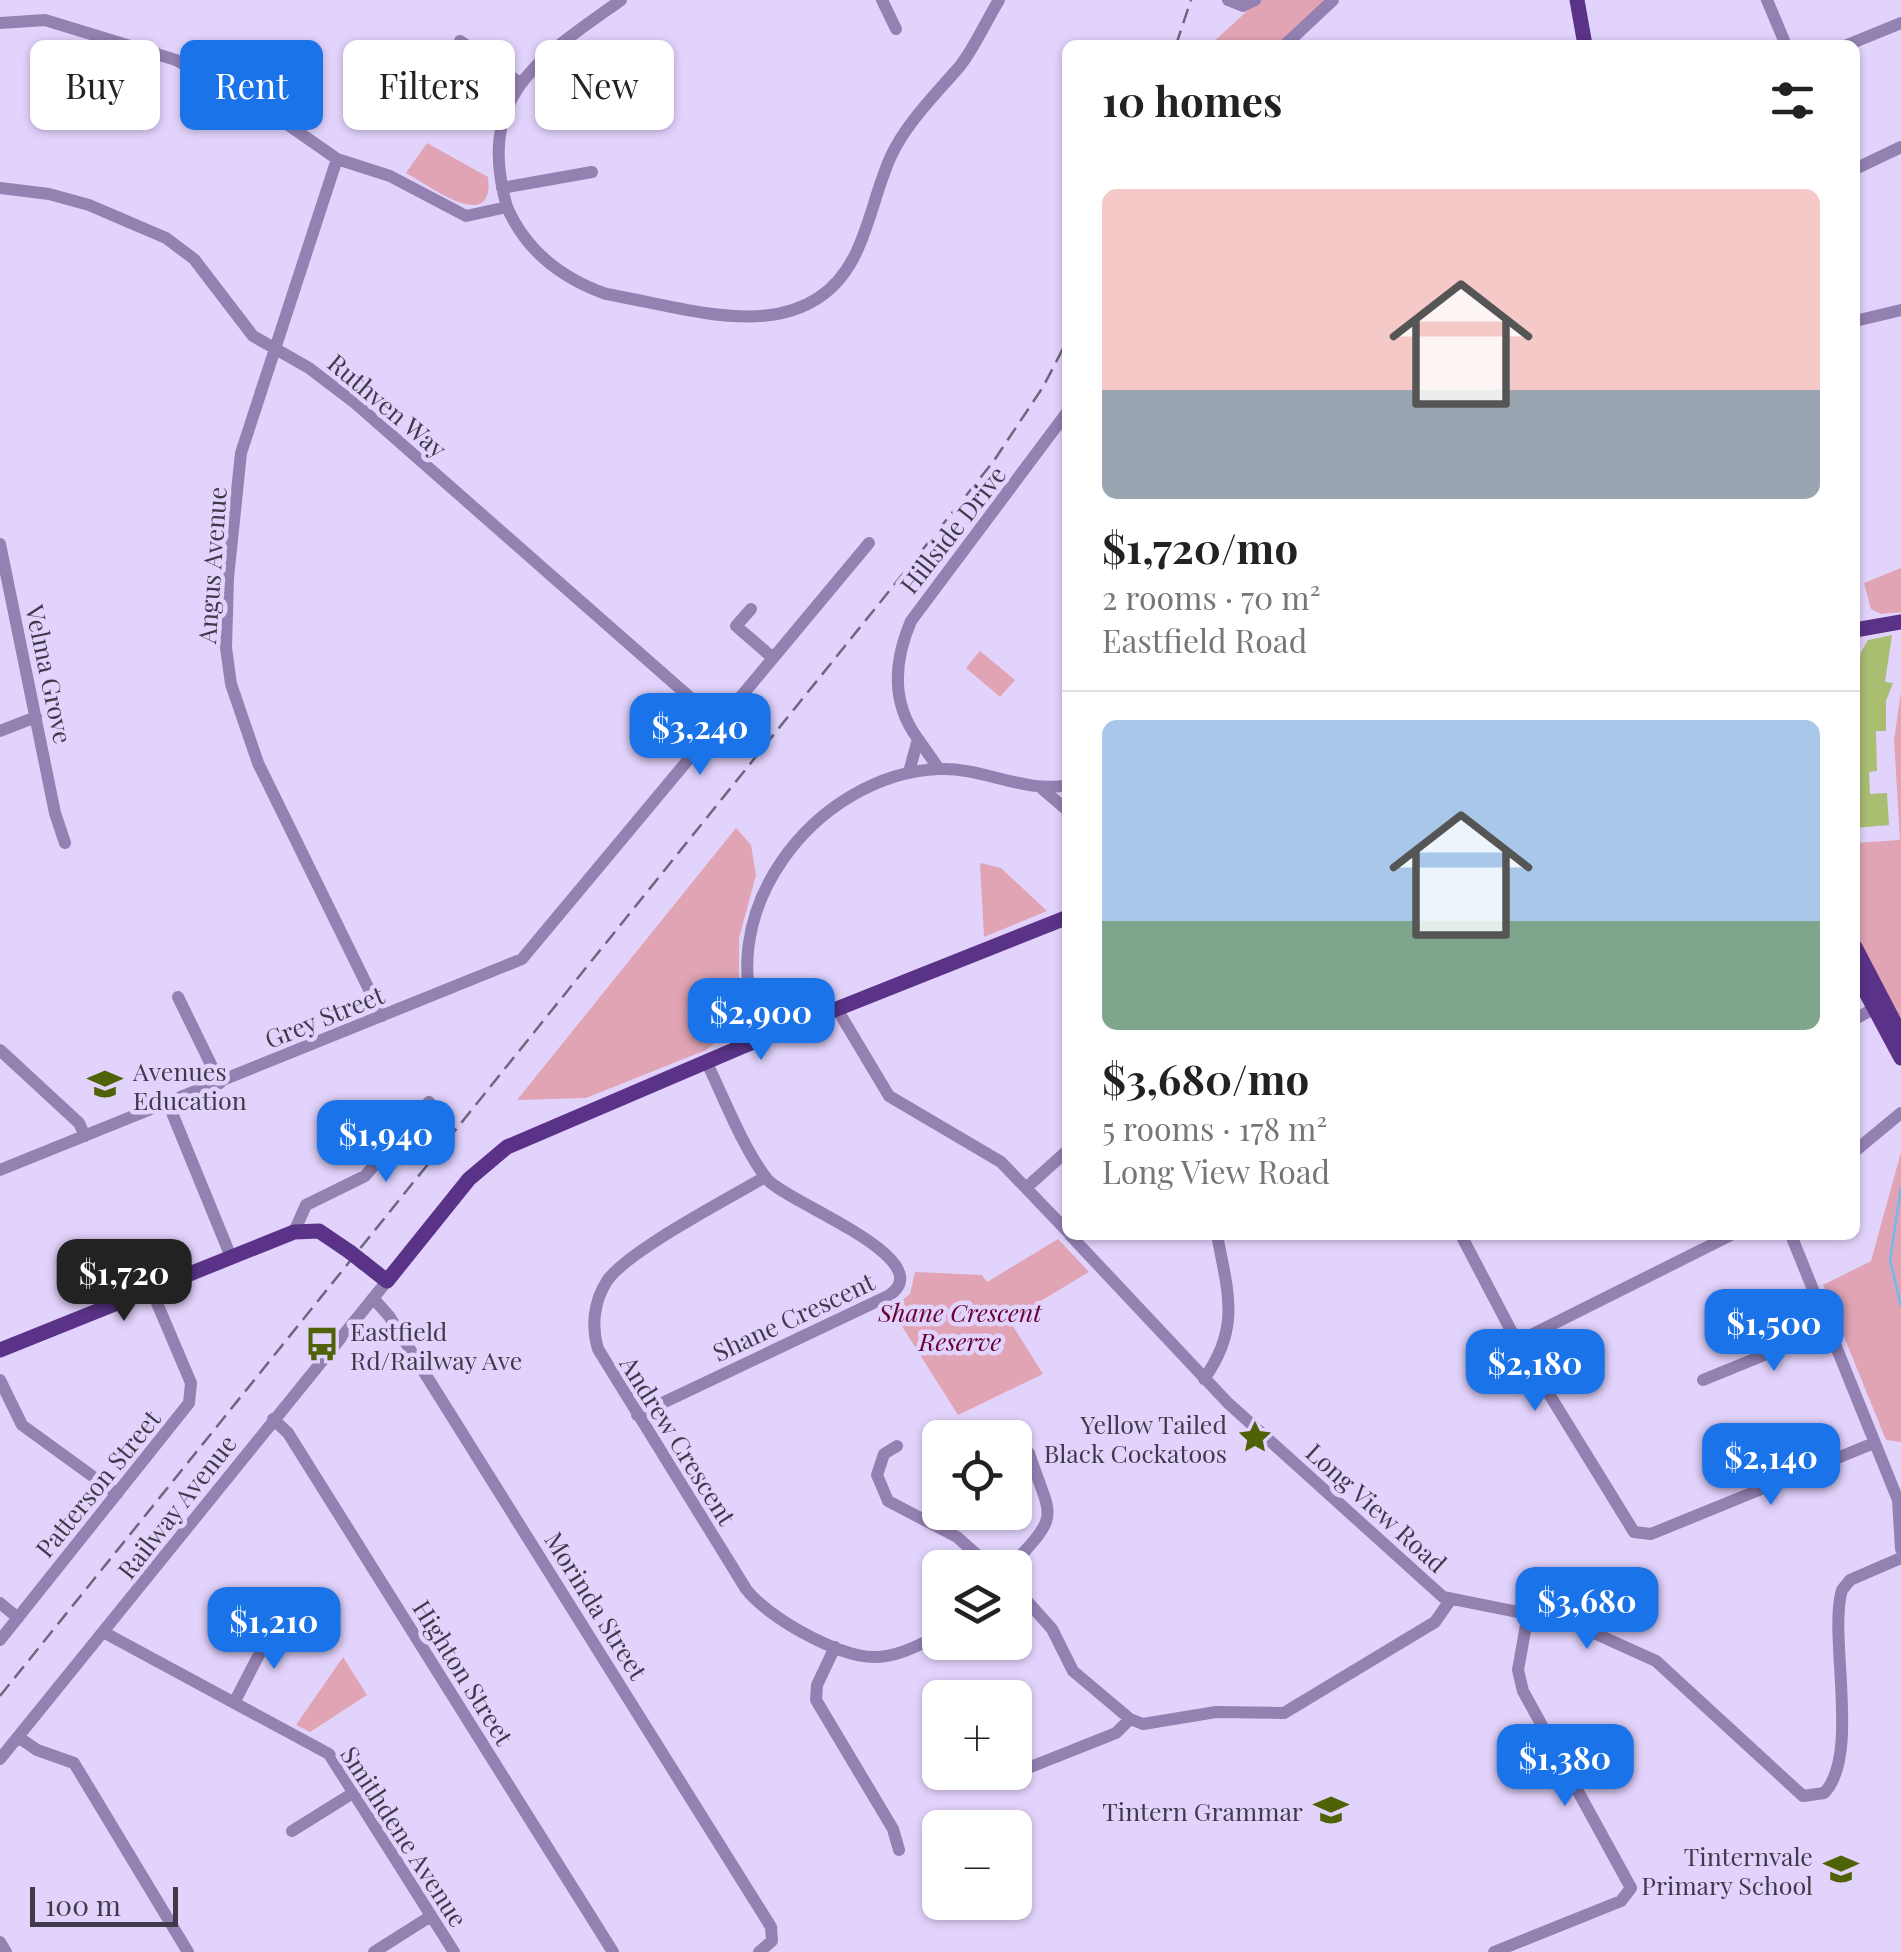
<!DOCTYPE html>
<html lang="en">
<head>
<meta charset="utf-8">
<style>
  :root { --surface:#fff; --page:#f6f6f6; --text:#222; --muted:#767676; --line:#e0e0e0; --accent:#1a73e8 }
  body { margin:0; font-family:"Playfair Display",serif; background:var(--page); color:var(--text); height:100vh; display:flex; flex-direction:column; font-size:38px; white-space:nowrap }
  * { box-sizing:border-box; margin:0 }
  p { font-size:32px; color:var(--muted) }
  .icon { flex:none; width:55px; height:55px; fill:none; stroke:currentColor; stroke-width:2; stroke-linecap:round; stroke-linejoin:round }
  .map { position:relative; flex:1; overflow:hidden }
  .sheet { position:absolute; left:1062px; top:40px; width:798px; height:1200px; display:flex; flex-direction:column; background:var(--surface); border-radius:15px; box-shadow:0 2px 8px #0004 }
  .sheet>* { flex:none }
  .banner { position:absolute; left:30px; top:40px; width:882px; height:90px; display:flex; gap:20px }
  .buttons { position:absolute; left:922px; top:1420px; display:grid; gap:20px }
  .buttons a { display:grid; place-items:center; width:110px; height:110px; border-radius:15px; background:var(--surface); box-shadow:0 2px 8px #0004; font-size:50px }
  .scale { position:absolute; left:30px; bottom:25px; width:148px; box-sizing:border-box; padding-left:10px; border:5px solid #3f394a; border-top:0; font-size:28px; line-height:35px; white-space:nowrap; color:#3f394a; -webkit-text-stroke:8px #e2d3fc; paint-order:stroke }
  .price { position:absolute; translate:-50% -85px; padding:0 22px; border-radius:20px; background:var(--accent); color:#fff; font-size:32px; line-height:65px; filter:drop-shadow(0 2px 5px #0008) }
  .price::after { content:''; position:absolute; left:50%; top:60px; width:30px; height:22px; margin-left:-15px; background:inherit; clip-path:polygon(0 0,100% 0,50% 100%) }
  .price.selected { background:#222; color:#fff }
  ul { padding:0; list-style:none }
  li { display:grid; align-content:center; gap:20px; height:530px; padding:0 40px }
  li+li { border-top:2px solid var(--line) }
  li span { display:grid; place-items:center; height:310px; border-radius:15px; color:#555 }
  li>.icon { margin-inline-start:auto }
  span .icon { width:180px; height:180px; fill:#fffc; stroke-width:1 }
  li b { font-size:42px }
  h2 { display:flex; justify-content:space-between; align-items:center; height:120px; padding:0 40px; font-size:42px }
  .pill { padding:0 35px; border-radius:15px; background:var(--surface); box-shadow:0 2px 8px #0004; font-size:35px; line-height:90px }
  .pill.selected { background:var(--accent); color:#fff }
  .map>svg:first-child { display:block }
  .green { fill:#e0a4b4 }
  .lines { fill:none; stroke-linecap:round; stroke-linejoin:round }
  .stream { stroke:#72baee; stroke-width:2.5 }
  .building { fill:#a9be71 }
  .minor { stroke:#9381b2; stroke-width:12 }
  .major { stroke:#5a3389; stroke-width:15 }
  .rail { stroke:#6e667e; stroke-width:2.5; stroke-dasharray:15 8; stroke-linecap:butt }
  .major-bridge { stroke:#5a3389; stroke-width:15 }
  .labels { text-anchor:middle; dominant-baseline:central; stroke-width:9; stroke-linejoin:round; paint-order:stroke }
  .street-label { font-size:25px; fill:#3f394a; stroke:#e2d3fc }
  .poi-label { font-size:25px; fill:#3f394a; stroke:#e2d3fc; text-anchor:end }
  .park-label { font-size:25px; font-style:italic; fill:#670132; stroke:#e2d3fc }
</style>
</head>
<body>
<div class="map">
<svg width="1901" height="1952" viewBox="0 0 1901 1952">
  <rect width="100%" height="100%" fill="#e2d3fc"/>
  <path class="green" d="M1259 0H1325L1277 45H1210Z
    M427 143 488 177C495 236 428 185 406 173Z
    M1901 568V612L1881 614 1871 609 1864 583Z
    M980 651 1015 680 1000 697 966 668Z
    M1901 692V1023L1855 936V843L1900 840 1894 740Z
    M736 828 751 845 756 875 739 938V1010L730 1031 706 1050 586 1098 517 1100Z
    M980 863 1001 868 1047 911 984 937Z
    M1901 1152V1442L1886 1440 1823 1285 1871 1261Z
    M1058 1239 1089 1272 1009 1320 1043 1374 958 1415 891 1309 910 1294 915 1272 982 1275 987 1282Z
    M343 1657 367 1695 310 1732 296 1725Z"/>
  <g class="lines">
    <path class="stream" d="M1901 1187 1890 1260 1901 1306"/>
  </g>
  <path class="building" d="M1892 635 1885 682 1893 683 1886 701V731H1876L1877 771 1869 772 1870 794 1887 793 1889 825 1855 828V697L1861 652 1868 640Z"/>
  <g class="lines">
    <path class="minor" d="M882 0 896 29
      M1228 0 1243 6 1255 0
      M1767 0 1786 45
      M0 23 45 20 176 60 267 110 337 159 390 176 466 216 507 207C526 251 561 278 606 294 690 308 805 352 854 257 870 226 876 189 891 156 907 122 936 94 960 66 975 47 986 21 999 0
      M460 41 520 83
      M1285 45 1333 0
      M1847 45 1901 23
      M337 159 241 453 228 578 226 648 231 684 258 763 382 1016
      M1855 169 1901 147
      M0 188 49 194 89 205 166 238 194 259 253 336 309 368 355 403 718 722
      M502 188 592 172
      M507 207C475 94 540 58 621 0
      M1855 321 1901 310
      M0 544 55 813 65 843
      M751 609 736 626 773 658
      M0 731 36 717
      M918 739 939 769
      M909 772 918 739C891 703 894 661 911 621L1068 411
      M1040 787 1068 811
      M178 997 220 1083
      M837 1009 889 1096 1001 1162 1068 1232
      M1855 1019 1875 1008
      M764 1038C704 917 815 774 939 769 983 767 1025 794 1068 785
      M0 1050 79 1123 85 1136
      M168 1103 231 1257
      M1855 1151 1901 1113
      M0 1170 522 959 869 543
      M765 1177C730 1198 627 1251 607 1281 594 1301 591 1326 598 1349L746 1589C767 1617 838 1657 874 1657 898 1657 919 1645 940 1635
      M1027 1187 1068 1150
      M294 1232 306 1205 365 1176 429 1102
      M1070 1235 1228 1403 1443 1597 1572 1623 1656 1661 1803 1796 1824 1793C1861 1756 1828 1635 1842 1590L1850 1580 1901 1558
      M1461 1235 1517 1342 1634 1532 1651 1534 1874 1443
      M1791 1235 1898 1500 1901 1549
      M373 1298 389 1316 771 1927 772 1941 759 1952
      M1517 1342 1731 1235
      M1204 1379C1241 1327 1228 1293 1217 1235
      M0 1380 22 1425 117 1494
      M1703 1380 1828 1329
      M637 1415 888 1296C945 1260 785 1202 767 1179 743 1148 724 1098 706 1061
      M273 1419 288 1433 613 1952
      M897 1446 884 1454 877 1475 888 1501 957 1537 992 1568
      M1009 1568C1063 1511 1051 1521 1029 1453
      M1015 1595 1018 1591 1052 1629 1073 1671 1130 1719 1143 1724 1216 1712 1284 1713 1435 1622 1451 1599
      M0 1603 18 1618
      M105 1633 329 1754 454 1952
      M0 1640 189 1403 191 1383 151 1289
      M835 1647 817 1685 816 1700 893 1829 899 1850
      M234 1703 265 1643 268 1625
      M18 1737 37 1750 74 1763 188 1952
      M0 1759 387 1281
      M1028 1768 1116 1733 1130 1719
      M292 1831 353 1793
      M0 1942 6 1952
      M374 1952 431 1916
      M1494 1952 1621 1901 1631 1888 1523 1691 1518 1670 1528 1614"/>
    <path class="major" d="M1577 0 1585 45
      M1855 630 1901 622
      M1855 947 1901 1035
      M1855 972 1901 1058
      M364 1263 387 1281 469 1179 507 1147 741 1047 1068 917
      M0 1350 294 1232 319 1231 350 1252"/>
    <path class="rail" d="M1176 45 1191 0
      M0 1696 993 462 1043 387 1068 339"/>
    <path class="major-bridge" d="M350 1252 364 1263"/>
  </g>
  <defs>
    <g id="school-bare" transform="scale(2.7)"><path d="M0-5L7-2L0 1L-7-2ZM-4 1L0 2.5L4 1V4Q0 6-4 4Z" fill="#506208" stroke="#e2d3fc" stroke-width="2.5" paint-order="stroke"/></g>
    <g id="bus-bare" transform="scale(2.7)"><path d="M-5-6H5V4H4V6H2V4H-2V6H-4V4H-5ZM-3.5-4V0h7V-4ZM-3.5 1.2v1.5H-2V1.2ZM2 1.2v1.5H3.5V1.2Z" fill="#506208" stroke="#e2d3fc" stroke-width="2.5" paint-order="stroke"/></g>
    <g id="sight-bare" transform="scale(2.7)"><path d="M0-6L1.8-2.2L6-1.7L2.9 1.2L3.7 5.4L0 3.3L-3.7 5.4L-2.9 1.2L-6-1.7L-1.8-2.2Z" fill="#506208" stroke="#e2d3fc" stroke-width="2.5" paint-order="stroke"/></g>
  </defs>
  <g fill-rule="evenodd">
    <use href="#school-bare" x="105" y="1084"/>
    <use href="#bus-bare" x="322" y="1344"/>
    <use href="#sight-bare" x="1255" y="1437"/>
    <use href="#school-bare" x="1331" y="1810"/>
    <use href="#school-bare" x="1841" y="1869"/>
  </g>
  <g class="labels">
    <g class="street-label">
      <text transform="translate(388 405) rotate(40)">Ruthven Way</text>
      <text transform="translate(952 529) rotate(-52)">Hillside Drive</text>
      <text transform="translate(211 565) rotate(-86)">Angus Avenue</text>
      <text transform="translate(50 674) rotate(78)">Velma Grove</text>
      <text transform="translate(324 1016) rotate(-22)">Grey Street</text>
      <text transform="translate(793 1316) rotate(-25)">Shane Crescent</text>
      <text transform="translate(679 1440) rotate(58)">Andrew Crescent</text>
      <text transform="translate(97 1483) rotate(-51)">Patterson Street</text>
      <text transform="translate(176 1506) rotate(-52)">Railway Avenue</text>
      <text transform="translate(1377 1507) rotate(42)">Long View Road</text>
      <text transform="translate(597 1605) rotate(58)">Morinda Street</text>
      <text transform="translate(464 1672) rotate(58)">Highton Street</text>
      <text transform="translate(405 1836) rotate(57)">Smithdene Avenue</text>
    </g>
    <g class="poi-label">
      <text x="133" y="1070" text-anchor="start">Avenues<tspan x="133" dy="29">Education</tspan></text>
      <text x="350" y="1330" text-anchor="start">Eastfield<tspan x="350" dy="29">Rd/Railway Ave</tspan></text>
      <text x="1227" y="1423">Yellow Tailed<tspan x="1227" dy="29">Black Cockatoos</tspan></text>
      <text x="1303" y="1810">Tintern Grammar</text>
      <text x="1813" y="1855">Tinternvale<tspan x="1813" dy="29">Primary School</tspan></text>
    </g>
    <g class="park-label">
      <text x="960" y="1311">Shane Crescent<tspan x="960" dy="29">Reserve</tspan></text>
    </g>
  </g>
</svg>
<div class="buttons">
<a><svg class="icon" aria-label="locate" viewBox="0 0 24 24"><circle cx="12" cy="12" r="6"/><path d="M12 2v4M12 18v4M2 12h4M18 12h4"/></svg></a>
<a><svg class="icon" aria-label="layers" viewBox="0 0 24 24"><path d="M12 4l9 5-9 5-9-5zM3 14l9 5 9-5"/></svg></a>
<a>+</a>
<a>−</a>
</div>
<div class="scale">100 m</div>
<b class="price" style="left:700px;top:778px">$3,240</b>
<b class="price" style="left:761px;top:1063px">$2,900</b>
<b class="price" style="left:386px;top:1185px">$1,940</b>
<b class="price selected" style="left:124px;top:1324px">$1,720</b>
<b class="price" style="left:1774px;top:1374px">$1,500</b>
<b class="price" style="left:1535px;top:1414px">$2,180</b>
<b class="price" style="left:1771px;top:1508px">$2,140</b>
<b class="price" style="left:1587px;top:1652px">$3,680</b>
<b class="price" style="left:274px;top:1672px">$1,210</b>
<b class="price" style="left:1565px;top:1809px">$1,380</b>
<div class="banner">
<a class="pill">Buy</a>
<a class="pill selected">Rent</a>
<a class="pill">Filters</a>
<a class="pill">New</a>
</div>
<section class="sheet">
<h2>10 homes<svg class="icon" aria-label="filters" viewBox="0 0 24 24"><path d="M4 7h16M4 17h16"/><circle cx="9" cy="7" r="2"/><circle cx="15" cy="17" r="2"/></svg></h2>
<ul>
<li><span style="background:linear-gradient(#f6c9c9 65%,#9aa5b1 0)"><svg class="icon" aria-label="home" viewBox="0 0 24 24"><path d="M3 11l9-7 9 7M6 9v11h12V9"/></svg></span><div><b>$1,720/mo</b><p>2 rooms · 70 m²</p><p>Eastfield Road</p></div></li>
<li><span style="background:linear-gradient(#a9c7e8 65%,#7fa58c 0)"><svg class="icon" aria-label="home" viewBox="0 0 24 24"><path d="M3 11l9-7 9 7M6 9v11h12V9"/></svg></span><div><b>$3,680/mo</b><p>5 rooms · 178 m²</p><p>Long View Road</p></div></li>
</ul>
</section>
</div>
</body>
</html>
